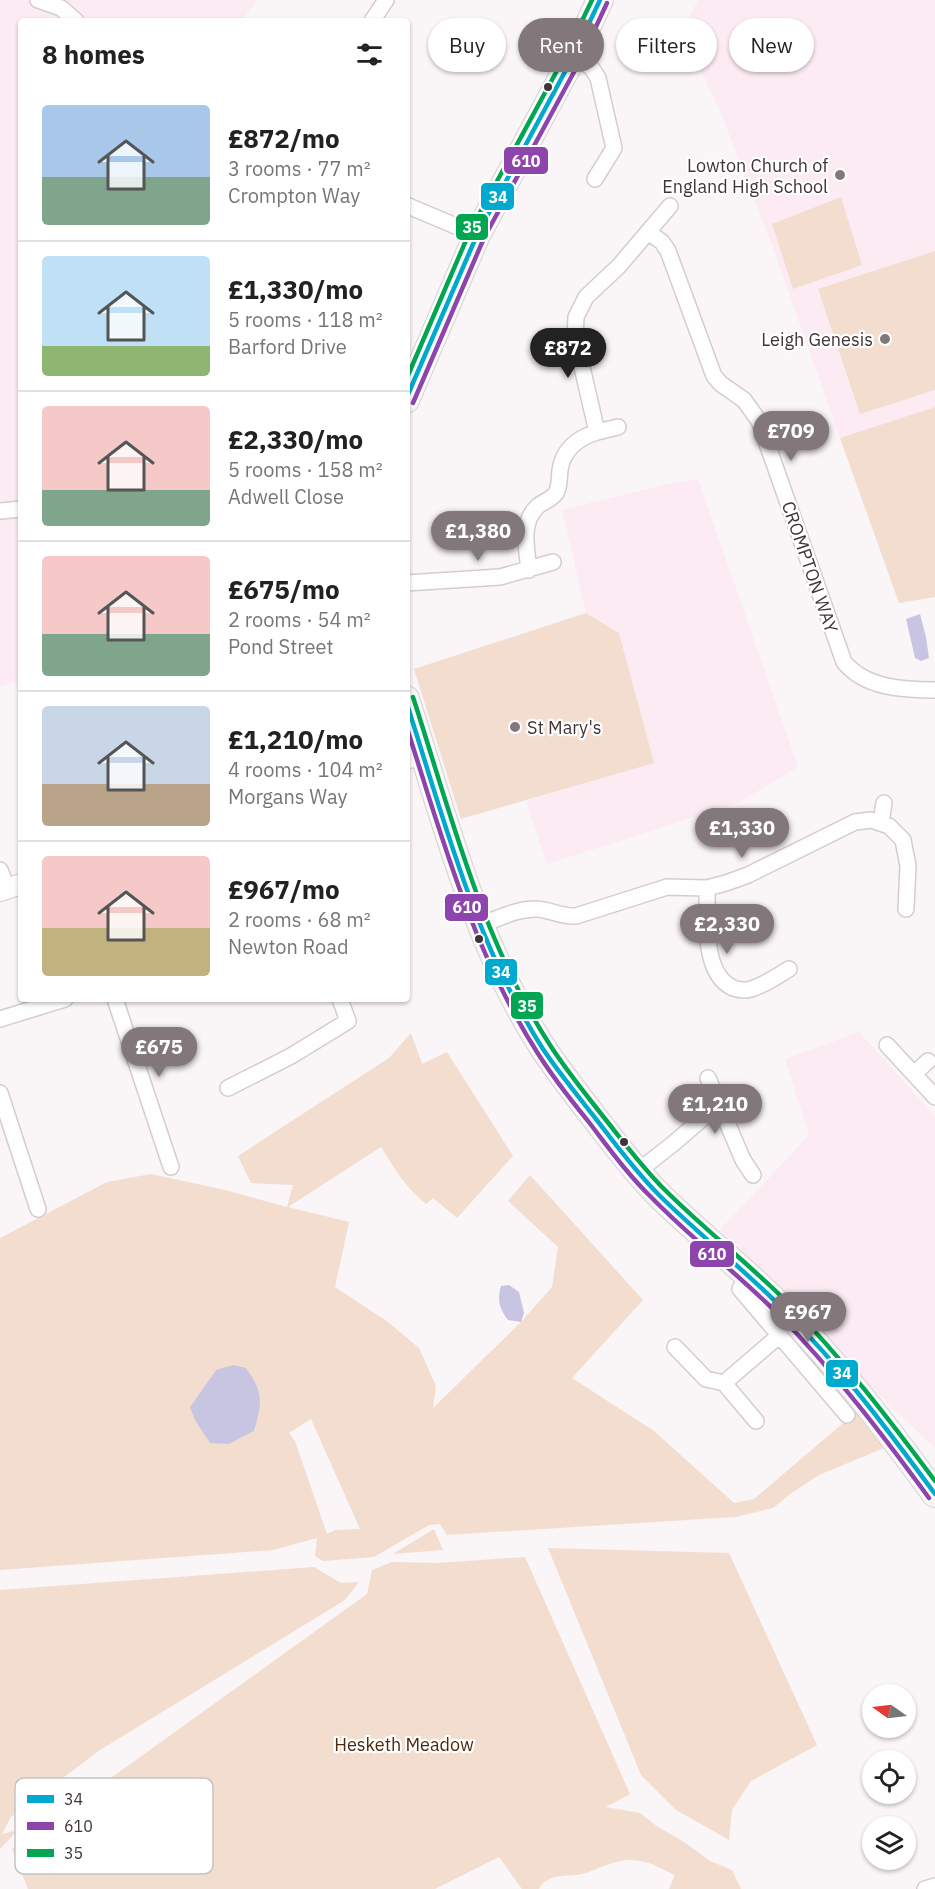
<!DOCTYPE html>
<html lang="en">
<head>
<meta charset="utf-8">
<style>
  :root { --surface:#fff; --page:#f2f2f2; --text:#222; --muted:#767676; --line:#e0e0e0; --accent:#82787c }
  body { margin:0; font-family:"IBM Plex Sans",sans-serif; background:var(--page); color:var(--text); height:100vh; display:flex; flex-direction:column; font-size:22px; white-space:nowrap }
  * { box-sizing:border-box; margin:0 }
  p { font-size:20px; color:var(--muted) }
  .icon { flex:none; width:33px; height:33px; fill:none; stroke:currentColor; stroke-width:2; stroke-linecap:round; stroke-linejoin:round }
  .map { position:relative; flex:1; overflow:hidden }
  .details { position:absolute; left:18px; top:18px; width:392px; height:984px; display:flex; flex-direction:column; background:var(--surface); border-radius:6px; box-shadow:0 2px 4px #0004 }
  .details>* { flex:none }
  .hud { position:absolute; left:428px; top:18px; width:417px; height:54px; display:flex; gap:12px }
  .needle { width:39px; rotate:284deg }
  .tools { position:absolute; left:862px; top:1684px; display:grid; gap:12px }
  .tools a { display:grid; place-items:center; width:54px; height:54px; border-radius:50%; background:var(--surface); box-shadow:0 2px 4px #0004; font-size:30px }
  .price { position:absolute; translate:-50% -51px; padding:0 14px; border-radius:21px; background:var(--accent); color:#fff; font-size:20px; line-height:39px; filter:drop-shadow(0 2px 3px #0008) }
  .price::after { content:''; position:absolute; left:50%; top:36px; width:18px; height:14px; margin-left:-9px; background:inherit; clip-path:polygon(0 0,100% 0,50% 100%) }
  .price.active { background:#222; color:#fff }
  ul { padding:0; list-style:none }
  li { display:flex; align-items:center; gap:18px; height:150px; padding:0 24px }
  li+li { border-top:2px solid var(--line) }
  li span { display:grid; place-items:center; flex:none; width:168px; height:120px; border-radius:6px; color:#555 }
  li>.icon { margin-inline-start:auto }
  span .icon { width:72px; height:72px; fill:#fffc; stroke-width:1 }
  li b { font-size:26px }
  h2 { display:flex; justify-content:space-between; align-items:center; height:72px; padding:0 24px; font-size:26px }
  .pill { padding:0 21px; border-radius:27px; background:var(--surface); box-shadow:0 2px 4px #0004; font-size:21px; line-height:54px }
  .pill.active { background:var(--accent); color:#fff }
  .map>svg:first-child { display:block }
  .built { fill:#fcebf2 }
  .green { fill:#f3ddcf; fill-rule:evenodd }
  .water { fill:#c7c5e1 }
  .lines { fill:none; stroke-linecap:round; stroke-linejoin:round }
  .minor-casing { stroke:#d5ccd0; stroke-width:18 }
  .tertiary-casing { stroke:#d5ccd0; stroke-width:22 }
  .primary-casing { stroke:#d7d2d4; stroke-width:28 }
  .minor { stroke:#fefefe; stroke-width:15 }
  .tertiary { stroke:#fefefe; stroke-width:20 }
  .primary { stroke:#f8f4f4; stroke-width:26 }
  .bus-1-casing { stroke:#fff; stroke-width:9 }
  .bus-2-casing { stroke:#fff; stroke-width:9 }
  .bus-3-casing { stroke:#fff; stroke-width:9 }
  .bus-1 { stroke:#00a9ce; stroke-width:4.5 }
  .bus-2 { stroke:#8e44ad; stroke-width:4.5 }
  .bus-3 { stroke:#00a651; stroke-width:4.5 }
  .bus-dot { fill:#413439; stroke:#fff; stroke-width:2 }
  .poi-dot { fill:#82787c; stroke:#fff; stroke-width:2 }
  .labels { text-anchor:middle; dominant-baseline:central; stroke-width:4.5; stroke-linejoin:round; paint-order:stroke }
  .poi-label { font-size:18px; fill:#413439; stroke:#fff; text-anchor:end }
  .street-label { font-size:18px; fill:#413439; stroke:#fff }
  .park-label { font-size:18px; fill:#4d2a0c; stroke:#fff }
  .key { fill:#fff; stroke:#c6c2c4; stroke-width:1.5 }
  .key-label { font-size:16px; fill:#413439 }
  .line-badge { stroke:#fff; stroke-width:2 }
  .badge-label { font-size:16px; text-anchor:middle; font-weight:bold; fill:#fff }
</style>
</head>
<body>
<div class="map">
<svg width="935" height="1889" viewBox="0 0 935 1889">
  <rect width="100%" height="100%" fill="#faf5f7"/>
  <path class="built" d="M0 0H256L242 21H21V681L0 686Z
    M698 0H935V407L840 438 772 245 718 106 682 34Z
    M698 479 798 767 738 803 547 864 526 801 653 762 619 633 586 613 562 510 667 484Z
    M859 1032 935 1116V1448L803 1322 720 1230 809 1135 785 1059Z"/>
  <path class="green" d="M841 197 862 265 793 289 772 224Z
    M935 251V390L860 414 818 289Z
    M935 407V597L899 603 840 438Z
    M586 613 619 633 654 763 461 819 414 669Z
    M411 1033 422 1064 447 1052 513 1156 457 1218 433 1198 426 1204C403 1184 397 1172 381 1147L288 1207 349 1222 335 1287 388 1322 419 1348 436 1386 433 1408 521 1322 552 1287 558 1247 508 1201 530 1175 643 1300 572 1378 654 1431 734 1503 754 1499 856 1412 884 1448 819 1475 790 1494 773 1508 735 1517 447 1535 440 1524 429 1525 374 1557 323 1561 315 1556 317 1538 273 1550 0 1570V1238L107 1182 151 1174 225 1190 287 1207 293 1185 251 1183 238 1156 389 1058ZM246 1368C263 1391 261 1405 254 1431L229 1444 190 1407 216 1370ZM311 1419 360 1529 335 1530 327 1534 295 1441 289 1433Z
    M434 1529 443 1550 393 1554Z
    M548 1548 729 1553 817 1745 751 1781 732 1810 729 1840 676 1810 641 1775Z
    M525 1557 630 1794 606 1807 640 1813 658 1827 684 1842 710 1861 732 1870 741 1889H669L675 1875C665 1871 652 1862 640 1861 620 1857 604 1867 586 1873 571 1878 548 1871 539 1889H522L499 1857 435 1889H28L12 1849 367 1594 372 1570 392 1562 436 1563Z
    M314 1567 341 1583 359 1582 345 1600 100 1750 11 1817 2 1834 18 1830 0 1849V1590Z"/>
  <path class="water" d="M920 614 926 637 929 658 921 661 915 658 906 619Z
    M509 1285 519 1292 524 1313 521 1322 508 1320C499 1308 497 1300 501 1286Z
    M233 1365 246 1368C264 1392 262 1404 254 1431L229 1444 210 1443 195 1420 190 1407 216 1370Z"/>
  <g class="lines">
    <g class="minor-casing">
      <path id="minor" d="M38 0 61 8 76 21
        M372 21 386 0
        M573 57 591 67 598 78 614 148 595 179
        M406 205 477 235
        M648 232 662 242 668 251 714 376 721 384 744 400 759 421 844 662C865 688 903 690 935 690
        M597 432 618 427
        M0 511 21 509
        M529 570C527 550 520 523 537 507 542 502 551 500 556 493 560 486 559 478 560 470 563 449 578 438 597 432L575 337 576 317 586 297 619 266 670 206
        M406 583 500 577 553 562
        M881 822 884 803
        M0 870 7 888
        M707 888C708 917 701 973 733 988 739 990 745 991 751 989 765 985 777 976 789 969
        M480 925C498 919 518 908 537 909 551 910 562 917 576 916L667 887 707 888 726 883 748 875 855 822 871 820 889 826 903 840 908 866 906 909
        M115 999 171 1167
        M0 1019 65 999
        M887 1045 935 1097
        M915 1073 928 1061
        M708 1078 743 1160 753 1175
        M228 1088 291 1056 348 1021 340 999
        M0 1093 38 1209
        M637 1172 674 1143 719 1104
        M748 1274 740 1289 847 1415
        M675 1347 706 1379 724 1383
        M756 1421 724 1383 780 1335
        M925 1889 935 1886"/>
    </g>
    <g class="tertiary-casing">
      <path id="tertiary" d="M406 759 424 753
        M0 891 21 884"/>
    </g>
    <g class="primary-casing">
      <path id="primary" d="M406 400 477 235 573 57 600 0
        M406 699C444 816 475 944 543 1048 561 1075 581 1100 601 1126 619 1149 637 1173 657 1193 698 1234 743 1268 783 1309 839 1365 888 1430 935 1494"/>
    </g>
    <use href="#minor" class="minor"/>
    <use href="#tertiary" class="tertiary"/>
    <use href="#primary" class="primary"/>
    <g class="bus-1-casing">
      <path id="bus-1" d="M406 399 477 235 573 57 600 0
        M406 701C444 819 475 943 543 1049 559 1073 578 1096 596 1119 616 1145 635 1171 658 1194 698 1234 744 1269 784 1310 840 1366 888 1430 935 1494"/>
    </g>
    <g class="bus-2-casing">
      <path id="bus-2" d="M413 403 484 238 580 61 607 3
        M406 725C442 837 473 952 537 1052 552 1076 570 1099 588 1121 608 1147 628 1175 652 1198 692 1239 738 1274 778 1314 834 1371 882 1434 929 1498"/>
    </g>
    <g class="bus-3-casing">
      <path id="bus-3" d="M406 380 470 231 566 54 592 0
        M413 697C451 815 482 940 550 1045 566 1070 584 1092 602 1115 622 1140 641 1166 664 1189 704 1229 748 1263 788 1303 842 1358 889 1419 935 1481"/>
    </g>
    <use href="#bus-1" class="bus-1"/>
    <use href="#bus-2" class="bus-2"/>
    <use href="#bus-3" class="bus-3"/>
  </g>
  <g class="bus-dot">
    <circle cx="548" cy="87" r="5"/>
    <circle cx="479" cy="939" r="5"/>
    <circle cx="624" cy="1142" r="5"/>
  </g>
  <g class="poi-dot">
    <circle cx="840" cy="175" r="6"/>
    <circle cx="885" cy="339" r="6"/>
    <circle cx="515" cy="727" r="6"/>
  </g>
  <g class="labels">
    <g class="poi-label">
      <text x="828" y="165">Lowton Church of<tspan x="828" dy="21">England High School</tspan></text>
      <text x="873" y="339">Leigh Genesis</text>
      <text x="527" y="727" text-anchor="start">St Mary's</text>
    </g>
    <g class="street-label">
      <text transform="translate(810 567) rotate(71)">CROMPTON WAY</text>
    </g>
    <g class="park-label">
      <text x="404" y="1744">Hesketh Meadow</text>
    </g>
  </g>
  <rect x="15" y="1778" width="198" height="96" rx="9" class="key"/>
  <rect x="27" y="1795" width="27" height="8" fill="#00a9ce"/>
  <rect x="27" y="1822" width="27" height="8" fill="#8e44ad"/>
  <rect x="27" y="1849" width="27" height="8" fill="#00a651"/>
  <g class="key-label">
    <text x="64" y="1805">34</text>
    <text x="64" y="1832">610</text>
    <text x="64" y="1859">35</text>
  </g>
  <g class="line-badge">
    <rect x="503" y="146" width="46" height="29" rx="6" fill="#8e44ad"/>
    <rect x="480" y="182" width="35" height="29" rx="6" fill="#00a9ce"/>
    <rect x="455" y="213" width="34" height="28" rx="6" fill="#00a651"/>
    <rect x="444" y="893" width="45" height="29" rx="6" fill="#8e44ad"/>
    <rect x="484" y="958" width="34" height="28" rx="6" fill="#00a9ce"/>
    <rect x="510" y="991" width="34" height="29" rx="6" fill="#00a651"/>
    <rect x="689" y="1240" width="46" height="28" rx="6" fill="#8e44ad"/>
    <rect x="825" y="1359" width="34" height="29" rx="6" fill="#00a9ce"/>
  </g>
  <g class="badge-label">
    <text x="526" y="167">610</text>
    <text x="498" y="203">34</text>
    <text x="472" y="233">35</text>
    <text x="467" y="913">610</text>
    <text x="501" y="978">34</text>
    <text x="527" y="1012">35</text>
    <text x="712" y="1260">610</text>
    <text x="842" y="1379">34</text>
  </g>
</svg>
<div class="tools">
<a><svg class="needle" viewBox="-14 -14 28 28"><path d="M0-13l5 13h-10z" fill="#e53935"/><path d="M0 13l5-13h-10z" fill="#767676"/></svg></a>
<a><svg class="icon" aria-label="locate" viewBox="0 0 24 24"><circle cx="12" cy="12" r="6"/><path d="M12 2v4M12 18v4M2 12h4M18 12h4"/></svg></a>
<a><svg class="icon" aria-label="layers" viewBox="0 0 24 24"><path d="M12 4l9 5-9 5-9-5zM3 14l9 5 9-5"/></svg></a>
</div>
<b class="price active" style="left:568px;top:379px">£872</b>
<b class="price" style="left:791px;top:462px">£709</b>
<b class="price" style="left:478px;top:562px">£1,380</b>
<b class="price" style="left:742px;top:859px">£1,330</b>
<b class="price" style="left:727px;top:955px">£2,330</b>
<b class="price" style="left:159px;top:1078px">£675</b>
<b class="price" style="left:715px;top:1135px">£1,210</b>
<b class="price" style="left:808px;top:1343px">£967</b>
<div class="hud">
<a class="pill">Buy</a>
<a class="pill active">Rent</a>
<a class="pill">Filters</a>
<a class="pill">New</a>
</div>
<section class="details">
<h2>8 homes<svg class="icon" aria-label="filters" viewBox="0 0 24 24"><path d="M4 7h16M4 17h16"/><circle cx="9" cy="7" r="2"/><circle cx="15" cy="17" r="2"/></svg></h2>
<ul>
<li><span style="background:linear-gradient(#a9c7e8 60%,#7fa58c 0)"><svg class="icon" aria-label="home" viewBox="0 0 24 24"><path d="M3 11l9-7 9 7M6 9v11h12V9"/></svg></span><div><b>£872/mo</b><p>3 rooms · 77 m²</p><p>Crompton Way</p></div></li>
<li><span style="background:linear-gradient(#bfe0f5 75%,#8fb573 0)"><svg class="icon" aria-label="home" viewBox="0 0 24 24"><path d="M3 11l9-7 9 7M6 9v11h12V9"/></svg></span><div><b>£1,330/mo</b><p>5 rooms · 118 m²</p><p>Barford Drive</p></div></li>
<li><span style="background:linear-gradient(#f6c9c9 70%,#7fa58c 0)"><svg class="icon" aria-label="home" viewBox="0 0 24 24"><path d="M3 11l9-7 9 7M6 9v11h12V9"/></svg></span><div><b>£2,330/mo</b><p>5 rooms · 158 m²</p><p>Adwell Close</p></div></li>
<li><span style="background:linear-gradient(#f6c9c9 65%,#7fa58c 0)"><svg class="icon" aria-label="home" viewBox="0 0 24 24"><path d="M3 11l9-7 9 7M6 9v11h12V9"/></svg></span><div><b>£675/mo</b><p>2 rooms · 54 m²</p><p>Pond Street</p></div></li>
<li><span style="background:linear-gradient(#c9d6e8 65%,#b9a48a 0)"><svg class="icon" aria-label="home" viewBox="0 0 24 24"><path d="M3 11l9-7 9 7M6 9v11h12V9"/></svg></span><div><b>£1,210/mo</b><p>4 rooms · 104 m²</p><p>Morgans Way</p></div></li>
<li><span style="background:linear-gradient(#f6c9c9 60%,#c2b280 0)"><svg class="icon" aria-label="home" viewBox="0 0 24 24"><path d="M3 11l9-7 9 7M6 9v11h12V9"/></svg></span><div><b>£967/mo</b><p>2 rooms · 68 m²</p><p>Newton Road</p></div></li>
</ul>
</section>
</div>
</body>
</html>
